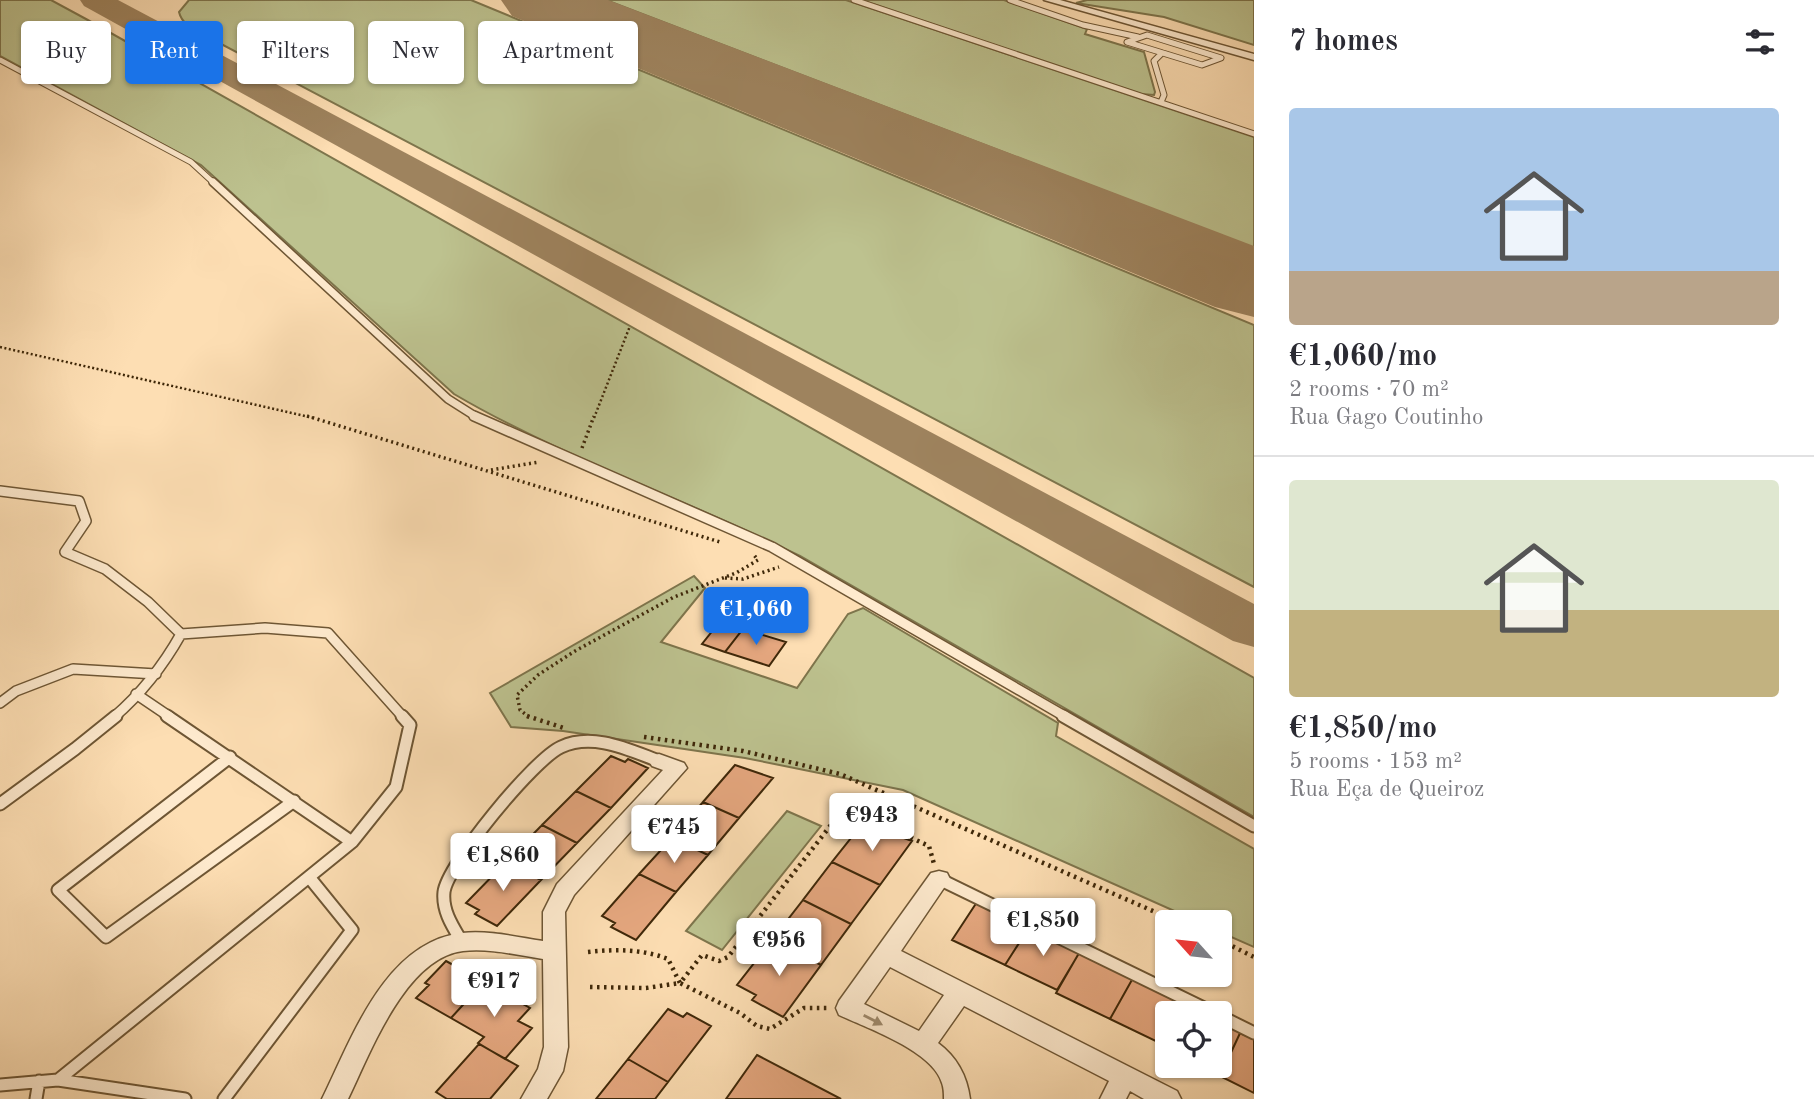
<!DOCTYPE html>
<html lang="en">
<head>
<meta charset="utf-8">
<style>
  :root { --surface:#fff; --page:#f2f2f3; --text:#2b2b33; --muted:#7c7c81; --line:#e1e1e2; --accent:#1a73e8 }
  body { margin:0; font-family:"Old Standard TT",serif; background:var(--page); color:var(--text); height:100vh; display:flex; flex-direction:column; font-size:26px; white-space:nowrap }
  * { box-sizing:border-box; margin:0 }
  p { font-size:23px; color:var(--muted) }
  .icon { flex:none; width:38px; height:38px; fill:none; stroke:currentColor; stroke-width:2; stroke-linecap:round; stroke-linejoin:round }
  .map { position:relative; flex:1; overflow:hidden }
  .drawer { display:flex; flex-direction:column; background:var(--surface); width:560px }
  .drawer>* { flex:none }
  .banner { position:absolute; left:21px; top:21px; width:665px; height:63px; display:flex; gap:14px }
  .needle { width:46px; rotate:297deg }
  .controls { position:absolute; left:1155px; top:910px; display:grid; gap:14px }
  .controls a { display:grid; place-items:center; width:77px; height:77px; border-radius:7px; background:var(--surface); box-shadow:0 2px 5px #0004; font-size:35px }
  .price { position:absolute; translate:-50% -60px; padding:0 16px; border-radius:7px; background:#fff; color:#222; font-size:23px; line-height:46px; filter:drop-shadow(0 2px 4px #0008) }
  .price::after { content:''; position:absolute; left:50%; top:42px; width:21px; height:16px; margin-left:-10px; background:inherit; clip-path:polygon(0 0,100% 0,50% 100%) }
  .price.active { background:var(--accent); color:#fff }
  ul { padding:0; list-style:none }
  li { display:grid; align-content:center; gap:14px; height:371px; padding:0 35px }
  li+li { border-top:2px solid var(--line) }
  li span { display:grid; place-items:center; height:217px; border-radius:7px; color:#555 }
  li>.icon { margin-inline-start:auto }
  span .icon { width:126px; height:126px; fill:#fffc; stroke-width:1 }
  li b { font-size:30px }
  h2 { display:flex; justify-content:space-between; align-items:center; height:84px; padding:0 35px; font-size:30px }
  .tag { padding:0 24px; border-radius:7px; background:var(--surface); box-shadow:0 2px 5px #0004; font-size:24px; line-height:63px }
  .tag.active { background:var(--accent); color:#fff }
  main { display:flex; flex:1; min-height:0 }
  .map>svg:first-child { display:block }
  .green { fill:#bdc28f; stroke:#7e754c; stroke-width:2 }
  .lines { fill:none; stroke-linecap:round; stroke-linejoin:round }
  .taxiway { fill:#9e835e; fill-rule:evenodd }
  .runway { fill:#9e835e; fill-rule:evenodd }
  .building { fill:#e5a77f; stroke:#3f2809; stroke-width:2 }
  .lane-far3-casing { stroke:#6e5634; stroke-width:7 }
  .lane-far2-casing { stroke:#6e5634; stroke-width:10 }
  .lane-far1-casing { stroke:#6e5634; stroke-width:12 }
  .lane-casing { stroke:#6e5634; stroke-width:15 }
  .street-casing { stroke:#6e5634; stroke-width:3 }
  .path-far2 { stroke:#3f2809; stroke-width:2.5; stroke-dasharray:2 2.5; stroke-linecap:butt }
  .path-far1 { stroke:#3f2809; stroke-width:3.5; stroke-dasharray:2 3.5; stroke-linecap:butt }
  .path { stroke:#3f2809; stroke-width:4.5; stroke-dasharray:2.5 4.5; stroke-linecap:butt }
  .lane-far3 { stroke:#feeace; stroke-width:5 }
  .lane-far2 { stroke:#feeace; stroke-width:7 }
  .lane-far1 { stroke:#feeace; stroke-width:9 }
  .lane { stroke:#feeace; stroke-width:11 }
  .street { fill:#feeace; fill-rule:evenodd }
  .oneway { fill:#9e896c }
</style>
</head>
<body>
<main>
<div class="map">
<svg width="1254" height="1099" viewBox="0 0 1254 1099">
  <rect width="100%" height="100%" fill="#fddeb3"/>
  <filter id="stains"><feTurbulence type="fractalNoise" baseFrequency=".00286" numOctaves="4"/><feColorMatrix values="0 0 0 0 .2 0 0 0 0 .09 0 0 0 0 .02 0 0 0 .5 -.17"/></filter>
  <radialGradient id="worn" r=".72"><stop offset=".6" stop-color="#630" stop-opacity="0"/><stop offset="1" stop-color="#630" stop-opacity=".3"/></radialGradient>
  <path class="green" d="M0 0H51L86 19 1254 678V817L800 556C686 499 563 458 454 394L201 165 0 56Z
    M189 0H471L1254 325V587L206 36C195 30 182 25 179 12Z
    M606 0H846L1254 137V248Z
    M861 0H1004L1087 29 1085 34 1144 52 1155 92 1154 95 1141 94Z
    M1087 0H1254V45L1164 17 1076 3Z
    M694 576 705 588 661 642 797 688 848 614 863 608 1058 723 1056 736 1254 849V947L1220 932V922H1199L903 790 745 758 563 731 511 727 490 693Z
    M787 811 821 826 722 950 686 931Z"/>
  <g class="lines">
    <path class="taxiway" d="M80 0H118L1254 604V647L1233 641 84 6Z"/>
    <path class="runway" d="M501 0H608L1254 246V317L1215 307 512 16Z"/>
  </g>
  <path class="building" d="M726 614 749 621 725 652 702 644Z
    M743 629 786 642 769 666 725 652Z
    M611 756 625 762 628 759 648 768 611 808 576 791Z
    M735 765 773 778 739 818 703 802Z
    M576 791 611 808 577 843 542 825Z
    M703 802 739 818 708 855 672 838Z
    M863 823 912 841 880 885 832 862Z
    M542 825 577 843 541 880 506 862Z
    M672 838 708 855 676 892 639 874Z
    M506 862 541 880 497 926 475 914 479 910 466 903Z
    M832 862 880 885 851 924 803 900Z
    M639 874 676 892 636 940 611 927 615 923 602 916Z
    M803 900 851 924 821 965 772 940Z
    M977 902 1030 926 1005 965 952 940Z
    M1030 926 1081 950 1057 990 1005 965Z
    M772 940 821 965 783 1017 752 1000 756 995 737 985Z
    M1079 953 1133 978 1110 1019 1056 993Z
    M446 961 484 982 451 1018 416 998 429 985 425 983Z
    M1133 978 1187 1003 1183 1013H1167L1166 1046 1110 1019Z
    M484 982 530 1008 518 1021 532 1028 505 1059 478 1043 484 1037 451 1018Z
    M668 1009 683 1017 687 1013 711 1026 668 1082 628 1059Z
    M1220 1018 1242 1029 1222 1072 1209 1066H1220Z
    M1240 1033 1254 1039V1093L1220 1076Z
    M479 1044 518 1066 490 1099H447L436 1092Z
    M757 1055 841 1099H726Z
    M628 1059 668 1082 655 1099H596Z"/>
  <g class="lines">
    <g class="lane-far3-casing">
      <path id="lane-far3" d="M854 0 1254 134
        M1010 0 1083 25 1138 37
        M1147 35 1221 58 1202 65 1127 42Z
        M0 60 191 162 215 184
        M1161 102 1164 95 1154 61 1162 53"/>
    </g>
    <g class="lane-far2-casing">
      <path id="lane-far2" d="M213 182 448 399 478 418"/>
    </g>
    <g class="lane-far1-casing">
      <path id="lane-far1" d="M474 416 772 547 1066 717
        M0 491 79 501 86 521 65 552 105 569 148 602 181 634C163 666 142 693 114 717
        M181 634 265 628 328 633 403 717
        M136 694 170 717
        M0 703 16 691 73 669 156 674"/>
    </g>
    <g class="lane-casing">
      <path id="lane" d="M167 716 352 842
        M1063 716 1254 826
        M230 757 58 890 106 937 294 801
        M0 804 75 749 116 716
        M939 879 1214 1013
        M462 942C453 927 442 911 444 892 447 865 534 759 561 747 593 732 629 750 659 761
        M1220 1016 1254 1033
        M58 1080 352 842 396 787 410 725 402 716
        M0 1085 58 1080 185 1099
        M36 1099 39 1081
        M224 1099 352 930 309 877"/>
    </g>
    <g class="street-casing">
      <path id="street" d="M1044 0H1060L1254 54V60Z
        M659 754 684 763 687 768 574 895 565 912 568 1047 563 1071 547 1099H521L538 1069 544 1047 543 959C517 955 489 948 463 951 405 958 370 1054 348 1099H322C352 1038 385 942 462 933 488 930 517 937 543 941V912L557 884 663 770 652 766 649 761 652 756Z
        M939 871 947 873 950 879 901 951 1177 1091 1181 1099H1144L1130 1091 1126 1099H1100L1109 1081 964 1006 938 1043C957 1057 967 1076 970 1099H944C944 1094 944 1088 942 1083 933 1051 867 1028 839 1015L836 1008 839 1001 931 873ZM890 967 944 995 919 1031 864 1004Z"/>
    </g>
    <path class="path-far2" d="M0 347 314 418
      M594 418 630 326"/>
    <path class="path-far1" d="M307 416 720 542
      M582 448 594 416
      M491 470 539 462
      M725 578 743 579 779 567
      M529 717 520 710 517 695 538 675 575 651 674 597 736 573 758 560 754 555"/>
    <path class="path" d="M527 716 564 728
      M644 737 743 751 840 774 1178 922
      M1220 940 1254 957
      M588 952C616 949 642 949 668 959L680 983 702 955 719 961 728 957 845 807 929 846 934 864
      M590 987 646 988 680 983 740 1013 757 1026 770 1029 804 1008H829"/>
    <use href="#lane-far3" class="lane-far3"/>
    <use href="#lane-far2" class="lane-far2"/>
    <use href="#lane-far1" class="lane-far1"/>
    <use href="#lane" class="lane"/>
    <use href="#street" class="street"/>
  </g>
  <defs><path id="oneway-solid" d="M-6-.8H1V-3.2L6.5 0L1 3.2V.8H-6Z" transform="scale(1.75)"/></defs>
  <use class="oneway" href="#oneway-solid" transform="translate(873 1020) rotate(27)"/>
  <rect width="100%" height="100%" filter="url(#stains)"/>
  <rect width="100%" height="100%" fill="url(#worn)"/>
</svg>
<div class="controls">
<a><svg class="needle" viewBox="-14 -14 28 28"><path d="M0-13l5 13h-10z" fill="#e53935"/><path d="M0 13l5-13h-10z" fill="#7c7c81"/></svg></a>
<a><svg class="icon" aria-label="locate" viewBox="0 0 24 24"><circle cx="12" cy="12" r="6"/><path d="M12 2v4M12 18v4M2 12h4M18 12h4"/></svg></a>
</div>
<b class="price active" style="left:756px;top:647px">€1,060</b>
<b class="price" style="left:872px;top:853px">€943</b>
<b class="price" style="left:674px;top:865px">€745</b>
<b class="price" style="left:503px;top:893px">€1,860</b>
<b class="price" style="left:1043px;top:958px">€1,850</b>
<b class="price" style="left:779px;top:978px">€956</b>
<b class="price" style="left:494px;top:1019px">€917</b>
<div class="banner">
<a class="tag">Buy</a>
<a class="tag active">Rent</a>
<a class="tag">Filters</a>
<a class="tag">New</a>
<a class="tag">Apartment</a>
</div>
</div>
<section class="drawer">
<h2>7 homes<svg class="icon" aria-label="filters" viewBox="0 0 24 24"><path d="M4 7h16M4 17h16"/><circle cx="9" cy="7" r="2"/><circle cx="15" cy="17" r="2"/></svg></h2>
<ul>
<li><span style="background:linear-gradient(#a9c7e8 75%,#b9a48a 0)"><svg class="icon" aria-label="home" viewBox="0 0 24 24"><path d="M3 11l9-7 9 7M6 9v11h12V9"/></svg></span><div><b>€1,060/mo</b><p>2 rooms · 70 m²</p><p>Rua Gago Coutinho</p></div></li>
<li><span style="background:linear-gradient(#dfe7d0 60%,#c2b280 0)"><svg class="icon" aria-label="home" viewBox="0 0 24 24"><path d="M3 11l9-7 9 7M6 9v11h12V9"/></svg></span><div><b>€1,850/mo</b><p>5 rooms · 153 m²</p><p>Rua Eça de Queiroz</p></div></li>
</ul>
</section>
</main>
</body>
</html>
